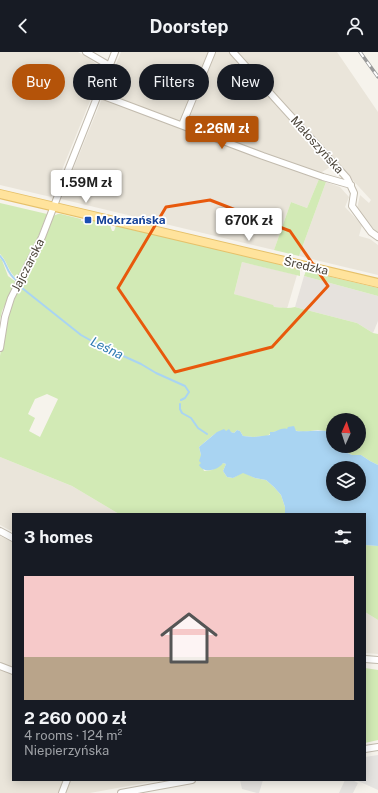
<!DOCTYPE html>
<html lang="en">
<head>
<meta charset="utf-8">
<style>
  :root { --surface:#171b24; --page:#242831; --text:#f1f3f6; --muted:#9ea1a6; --line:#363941; --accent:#b45309 }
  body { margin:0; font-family:"Public Sans",sans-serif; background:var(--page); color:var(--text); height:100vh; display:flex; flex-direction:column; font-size:15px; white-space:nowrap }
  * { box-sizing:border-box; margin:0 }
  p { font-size:13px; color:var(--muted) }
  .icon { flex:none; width:22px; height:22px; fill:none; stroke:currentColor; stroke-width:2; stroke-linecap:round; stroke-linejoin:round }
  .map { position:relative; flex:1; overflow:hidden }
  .drawer { position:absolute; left:12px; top:461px; width:354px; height:268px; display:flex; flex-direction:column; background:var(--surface); border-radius:0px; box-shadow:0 2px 10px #0003 }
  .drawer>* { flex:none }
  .banner { position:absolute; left:12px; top:12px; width:354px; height:36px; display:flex; gap:8px }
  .needle { width:26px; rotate:3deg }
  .tools { position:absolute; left:326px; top:361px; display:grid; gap:8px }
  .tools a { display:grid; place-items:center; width:40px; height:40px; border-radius:50%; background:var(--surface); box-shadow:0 2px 10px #0003; font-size:20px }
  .price { position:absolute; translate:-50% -34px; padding:0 9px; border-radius:4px; background:#fff; color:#222; font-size:13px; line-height:26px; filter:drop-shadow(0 1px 2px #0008) }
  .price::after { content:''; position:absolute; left:50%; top:24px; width:12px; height:9px; margin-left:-6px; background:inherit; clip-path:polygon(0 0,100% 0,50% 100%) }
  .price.selected { background:var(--accent); color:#fff }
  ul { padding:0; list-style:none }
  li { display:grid; align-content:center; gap:8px; height:212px; padding:0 12px }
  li+li { border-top:1px solid var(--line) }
  li span { display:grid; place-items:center; height:124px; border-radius:0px; color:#555 }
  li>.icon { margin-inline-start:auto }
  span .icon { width:72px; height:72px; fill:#fffc; stroke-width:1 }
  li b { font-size:17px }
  h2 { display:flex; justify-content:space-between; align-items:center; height:48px; padding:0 12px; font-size:17px }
  .pill { padding:0 14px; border-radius:18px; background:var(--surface); box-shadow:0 2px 10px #0003; font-size:14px; line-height:36px }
  .pill.selected { background:var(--accent); color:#fff }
  header { display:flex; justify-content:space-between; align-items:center; height:52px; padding:0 12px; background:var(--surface); font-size:18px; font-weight:700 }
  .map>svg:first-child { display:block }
  .residential { fill:#eae5da }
  .industrial { fill:#e6e2dd }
  .green { fill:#d2eab5; fill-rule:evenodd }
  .parking { fill:#e5e3e0 }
  .water { fill:#a9d4f2; fill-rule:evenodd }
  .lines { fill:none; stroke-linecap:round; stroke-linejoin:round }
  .stream { stroke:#a9d4f2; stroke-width:2 }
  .minor-casing { stroke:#c2bbae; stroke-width:8 }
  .major-casing { stroke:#e6c16a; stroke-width:10 }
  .minor { stroke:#fff; stroke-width:6 }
  .major { stroke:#ffe39c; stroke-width:8 }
  .rail-casing { stroke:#9a9a9a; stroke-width:3.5 }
  .rail { stroke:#fff; stroke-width:2; stroke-dasharray:6; stroke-linecap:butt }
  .marked { fill:none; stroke:#e8590c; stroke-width:3; stroke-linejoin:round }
  .transit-dot { fill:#1a4fb4; stroke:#fff; stroke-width:1.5 }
  .labels { text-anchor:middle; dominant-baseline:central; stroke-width:3.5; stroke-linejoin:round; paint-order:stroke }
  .street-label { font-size:12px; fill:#4b4439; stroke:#fff }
  .transit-label { font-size:12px; font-weight:bold; fill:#164399; stroke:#fff; text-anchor:start }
  .water-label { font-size:13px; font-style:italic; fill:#2e7ab2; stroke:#fff }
</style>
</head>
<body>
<header><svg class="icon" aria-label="back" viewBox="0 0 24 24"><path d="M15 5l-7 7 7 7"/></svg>Doorstep<svg class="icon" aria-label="person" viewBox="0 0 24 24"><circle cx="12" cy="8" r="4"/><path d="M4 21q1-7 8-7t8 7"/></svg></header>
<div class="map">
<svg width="378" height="741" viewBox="0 0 378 741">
  <rect width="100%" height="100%" fill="#f6f3ec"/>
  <path class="residential" d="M0 0H78L87 5 103 17 51 145 0 133Z
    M121 0H337L378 60V182L357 157 360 143 369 151 371 148 337 111 322 120 307 156 291 150 274 198 61 147Z
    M326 130 340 135 349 145 345 155 362 173 359 184 370 187 378 193V223L299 204Z
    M242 210 297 223 287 257 279 255H274L234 242Z
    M0 405 72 434 119 462H13V480L0 473Z
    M0 484 13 490V728H161L90 741H0Z
    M365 560 378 568V602L365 601Z"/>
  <path class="industrial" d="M304 224 378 244V269L373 281 357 271 295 255Z"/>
  <path class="green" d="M319 127 326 130 299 204 274 198 291 150 307 156Z
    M0 151 47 162 35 193 17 227C7 218 8 210 0 202Z
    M61 162 81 167V169L86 170 87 167 110 173 112 179H114L116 174 255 206 300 218V224L242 210 234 242 273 253 274 255C281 255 287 257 295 255L357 271 373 281 378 282V413L370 409 361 403H352L338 396V394H359V368H333V380L318 378 303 380 287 377 273 380 267 384 253 385 243 384 240 379 237 378 234 381C217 374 211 386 199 395L201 403V411L204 419 212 418 223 411 226 412 223 419 227 425 233 426 243 420 255 426 266 428 274 435 281 443 285 455V462H119L72 434 0 405V304L6 264 13 246 45 186 53 164 58 162ZM47 342 58 347 40 385 29 379 35 366 28 362 35 347Z
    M0 206 2 208 8 224 16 230 2 259 0 268Z
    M306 219 378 236V244L304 224Z
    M365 493 378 494V568L365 560Z
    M365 616 378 618V688L365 691Z"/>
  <path class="parking" d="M378 703V738L356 728H365V705Z
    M240 728H263L259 741H257L242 737Z
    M345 728H352L358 731 353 741H339Z"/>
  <path class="water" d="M294 374 296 379C309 380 320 377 333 380V394H338L343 399 352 403H361L370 409 378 413V494L365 493V462H285V455L281 443 274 435 266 428 255 426 243 421 233 426 227 425 223 419 226 412 223 411C219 418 203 422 199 413L201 411 199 409 201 403 199 395 217 380 224 377 226 379 229 377 231 380 234 381 237 378 240 379 243 384 253 385 270 383V380C276 381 281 375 287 377L288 375ZM333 416H359V442H333Z"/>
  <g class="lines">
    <path class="stream" d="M0 204C8 212 5 219 16 228
      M22 236 81 283 99 293 141 312 156 321 185 334 189 340 185 346 181 348
      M180 352V357L182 361 191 366 198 376 207 382"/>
    <g class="minor-casing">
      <path id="minor" d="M86 0 110 14
        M233 0 347 126 354 141 352 154 371 180 378 185
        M98 42 263 104 323 125 351 133
        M182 73 212 0
        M0 296 5 265 11 246 42 185 57 146 115 0
        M0 479 13 486
        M365 607 378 608
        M0 614 13 619
        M365 697 378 695
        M62 741 67 728
        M121 741 192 728"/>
    </g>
    <g class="major-casing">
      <path id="major" d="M0 142 378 231"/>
    </g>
    <use href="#minor" class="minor"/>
    <use href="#major" class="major"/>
    <g class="rail-casing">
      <path id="rail" d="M360 0 378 25"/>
    </g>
    <use href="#rail" class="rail"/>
  </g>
  <path class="marked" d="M210 148 290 179 328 234 272 295 175 320 118 236 166 155Z"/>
  <rect class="transit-dot" x="84" y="164" width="8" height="8" rx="2"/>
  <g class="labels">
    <g class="street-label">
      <text transform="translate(317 93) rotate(48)">Małoszyńska</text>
      <text transform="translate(28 213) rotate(-63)">Jajczarska</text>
      <text transform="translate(306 214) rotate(13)">Średzka</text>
    </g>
    <g class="transit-label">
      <text x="96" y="168">Mokrzańska</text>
    </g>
    <g class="water-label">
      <text transform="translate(107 296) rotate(26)">Leśna</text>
    </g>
  </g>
</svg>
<div class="tools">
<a><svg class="needle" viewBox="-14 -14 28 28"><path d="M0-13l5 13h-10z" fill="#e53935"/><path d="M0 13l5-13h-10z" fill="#9ea1a6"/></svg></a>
<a><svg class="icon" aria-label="layers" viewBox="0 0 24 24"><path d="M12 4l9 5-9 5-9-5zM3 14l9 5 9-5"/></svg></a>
</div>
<b class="price selected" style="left:222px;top:98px">2.26M zł</b>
<b class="price" style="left:86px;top:152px">1.59M zł</b>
<b class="price" style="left:249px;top:190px">670K zł</b>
<div class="banner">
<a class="pill selected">Buy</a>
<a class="pill">Rent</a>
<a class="pill">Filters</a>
<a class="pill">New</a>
</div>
<section class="drawer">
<h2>3 homes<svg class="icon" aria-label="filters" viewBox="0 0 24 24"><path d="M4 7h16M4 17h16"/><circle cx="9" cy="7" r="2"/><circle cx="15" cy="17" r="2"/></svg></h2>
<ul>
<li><span style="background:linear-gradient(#f6c9c9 65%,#b9a48a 0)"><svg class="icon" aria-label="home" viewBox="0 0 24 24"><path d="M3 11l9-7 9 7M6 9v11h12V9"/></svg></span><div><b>2 260 000 zł</b><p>4 rooms · 124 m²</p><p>Niepierzyńska</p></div></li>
</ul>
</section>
</div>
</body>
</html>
